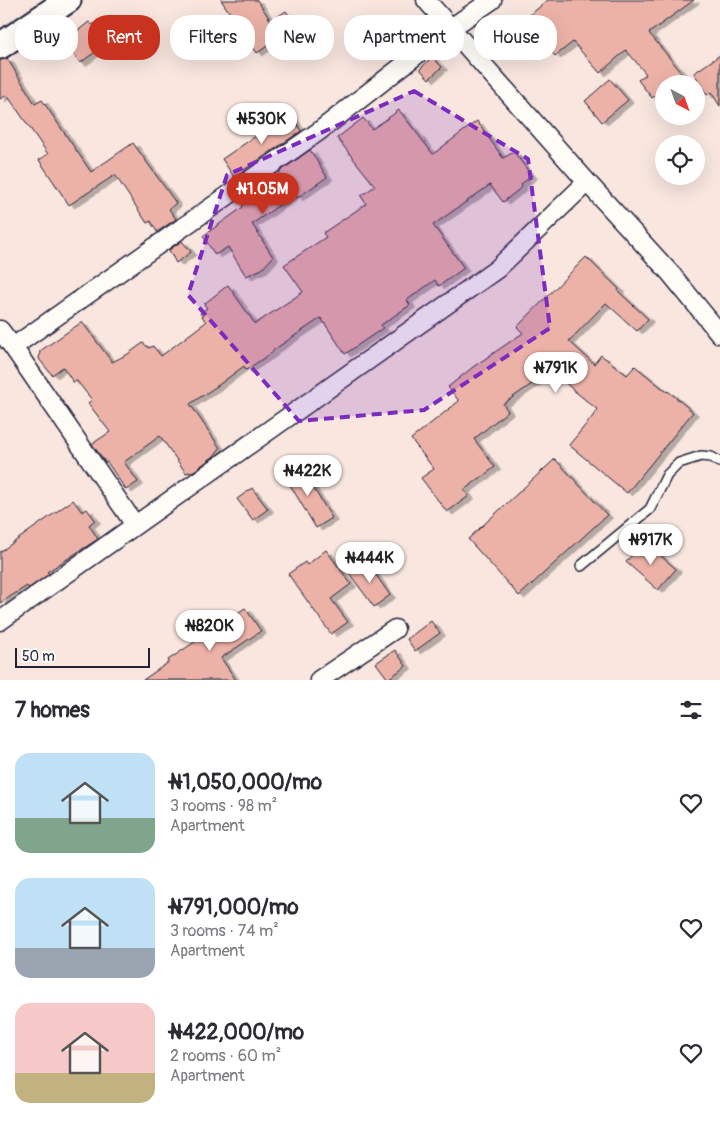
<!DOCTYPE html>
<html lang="en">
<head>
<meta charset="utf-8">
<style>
  :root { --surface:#fff; --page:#f2f2f3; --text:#2b2b33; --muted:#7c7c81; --accent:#c8321e }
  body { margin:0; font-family:Pangolin,sans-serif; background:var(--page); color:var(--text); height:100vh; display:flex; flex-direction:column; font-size:19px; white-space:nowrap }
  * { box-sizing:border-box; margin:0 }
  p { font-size:16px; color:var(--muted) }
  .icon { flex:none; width:28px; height:28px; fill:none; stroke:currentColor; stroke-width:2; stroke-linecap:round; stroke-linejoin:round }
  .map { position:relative; height:680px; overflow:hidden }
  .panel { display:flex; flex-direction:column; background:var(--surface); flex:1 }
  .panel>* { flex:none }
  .guide { position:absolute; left:15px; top:15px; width:690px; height:45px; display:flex; gap:10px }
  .needle { width:32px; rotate:139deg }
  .controls { position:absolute; left:655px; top:75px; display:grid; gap:10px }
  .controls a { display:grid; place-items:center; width:50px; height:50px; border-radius:50%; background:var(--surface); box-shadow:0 5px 20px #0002; font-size:25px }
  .scale { position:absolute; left:15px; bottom:12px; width:135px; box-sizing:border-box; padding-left:5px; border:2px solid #22223b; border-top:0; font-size:14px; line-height:18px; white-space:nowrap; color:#22223b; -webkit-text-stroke:4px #fdfcf7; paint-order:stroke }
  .price { position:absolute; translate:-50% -42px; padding:0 11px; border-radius:18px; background:#fff; color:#222; font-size:16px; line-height:32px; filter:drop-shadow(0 1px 2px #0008) }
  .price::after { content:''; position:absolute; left:50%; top:30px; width:15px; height:11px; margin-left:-8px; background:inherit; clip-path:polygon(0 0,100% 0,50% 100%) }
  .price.active { background:var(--accent); color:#fff }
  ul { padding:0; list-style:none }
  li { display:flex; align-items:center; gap:15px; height:125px; padding:0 15px }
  li span { display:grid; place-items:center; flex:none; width:140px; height:100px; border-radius:15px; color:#555 }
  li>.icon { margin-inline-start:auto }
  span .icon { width:60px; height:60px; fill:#fffc; stroke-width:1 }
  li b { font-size:21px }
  h2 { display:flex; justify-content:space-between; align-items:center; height:60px; padding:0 15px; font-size:21px }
  .pill { padding:0 18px; border-radius:20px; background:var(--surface); box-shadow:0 5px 20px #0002; font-size:18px; line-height:45px }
  .pill.active { background:var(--accent); color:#fff }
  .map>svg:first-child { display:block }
  .building { fill:#ecb2a7; stroke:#22223b; filter:url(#shadow) }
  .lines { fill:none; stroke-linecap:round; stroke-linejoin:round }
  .service-casing { stroke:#22223b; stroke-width:12 }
  .minor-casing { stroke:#22223b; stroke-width:21 }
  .secondary-casing { stroke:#22223b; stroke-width:29 }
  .service { stroke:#fdfcf7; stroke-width:9 }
  .minor { stroke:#fdfcf7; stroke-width:18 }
  .secondary { stroke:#fdfcf7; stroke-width:25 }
  .marked { fill:#7b2cbf; fill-opacity:0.2; stroke:#7b2cbf; stroke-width:4; stroke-dasharray:10 6; stroke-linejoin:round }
</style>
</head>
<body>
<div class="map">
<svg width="720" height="680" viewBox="0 0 720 680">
  <defs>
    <filter id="shadow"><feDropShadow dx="5.5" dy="3" stdDeviation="0" flood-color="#0004"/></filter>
  </defs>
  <rect width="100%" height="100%" fill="#f8e6df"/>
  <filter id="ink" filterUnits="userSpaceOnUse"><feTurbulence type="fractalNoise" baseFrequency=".02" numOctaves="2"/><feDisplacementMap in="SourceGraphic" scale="10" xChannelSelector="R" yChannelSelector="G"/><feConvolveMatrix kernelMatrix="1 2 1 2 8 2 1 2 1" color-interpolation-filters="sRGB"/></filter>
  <g filter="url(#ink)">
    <path class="building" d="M221 0H257L271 21 286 11 297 26 257 53Z
      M548 0H694L649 33 681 72 667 84H664V89L652 98 638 80 646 74 626 50 600 73 573 42 555 56 525 19Z
      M99 20 112 40 80 63 60 36 73 28 76 32 89 22 92 25Z
      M720 55V106L711 92 707 95 694 73Z
      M432 57 442 67 429 79 420 69Z
      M7 58 35 104 42 100 91 172 133 143 176 203 169 209 176 219 157 232 151 221 147 223 115 175 69 205 39 160 48 154 7 95 0 99V60Z
      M610 79 628 100 602 122 585 101Z
      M399 110 433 154 477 121 503 158 514 152 532 176 521 184 522 187 503 202 490 185 433 225 464 268 439 286 435 280 407 300 410 305 381 325 383 328 345 354 321 318 272 351 273 352 246 370 244 366 220 384 190 404 220 448 214 456 194 471 186 473 160 436 124 462 138 482 126 490 107 462 106 463 92 444 110 432 88 403 92 400 77 381 73 382 63 367 52 375 39 359 40 351 82 322 112 362 128 354 143 343 149 348 153 346 161 356 206 322 200 313 207 308 204 304 228 285 255 324 303 292 284 265 326 237 323 233 366 204 361 196 375 186 337 138 363 118 372 129 391 116Z
      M290 113 301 131 234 177 222 159Z
      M310 150 327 177 297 198 295 194 252 224 273 257 262 269 246 276 228 247 215 255 203 236 243 207 242 206 284 179 279 172Z
      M182 241 191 252 176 263 169 250Z
      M586 257 619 289 618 291 648 319 637 331 606 303 569 341 594 364 601 355 627 375 635 366 667 392 668 391 693 412 627 493 569 445 598 410 572 389 552 370 503 404 508 411 474 439 495 467 464 490 469 496 447 512 421 478 434 469 411 439 459 401 448 387 473 367 523 333 517 327Z
      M555 459 607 515 519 596 468 539Z
      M299 465 332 518 316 528 284 475Z
      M252 488 268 509 253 520 237 499Z
      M73 500 82 512 87 509 95 520 89 525 98 539 47 572 49 574 29 588 27 586 0 603V552Z
      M644 541 676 569 658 590 626 562Z
      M326 550 351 584 331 599 348 622 331 634 288 574 305 562 307 565Z
      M366 561 390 595 374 607 349 573Z
      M245 608 261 631 221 658 236 680H143L169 662 168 660Z
      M431 621 440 633 415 651 407 639Z
      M395 650 406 666 388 679 376 663Z"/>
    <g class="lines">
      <g class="service-casing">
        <path id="service" d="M581 566 650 509 667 475 679 463 701 456 711 457 720 462"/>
      </g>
      <g class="minor-casing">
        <path id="minor" d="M426 0 587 182 671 274 720 334
          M0 330 13 347 135 525
          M13 347 318 132 451 28 492 0
          M0 621 497 269 587 182
          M319 680 395 629"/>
      </g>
      <g class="secondary-casing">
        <path id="secondary" d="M0 46 68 0"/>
      </g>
      <use href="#service" class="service"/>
      <use href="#minor" class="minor"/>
      <use href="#secondary" class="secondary"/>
    </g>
  </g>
  <path class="marked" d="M414 91 528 159 550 328 424 410 299 421 188 295 227 175Z"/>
</svg>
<div class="controls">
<a><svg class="needle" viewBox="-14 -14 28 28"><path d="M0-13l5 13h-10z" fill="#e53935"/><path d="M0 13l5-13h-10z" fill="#7c7c81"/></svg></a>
<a><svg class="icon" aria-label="locate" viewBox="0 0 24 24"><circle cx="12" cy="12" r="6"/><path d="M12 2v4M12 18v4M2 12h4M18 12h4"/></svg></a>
</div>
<div class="scale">50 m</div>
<b class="price" style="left:262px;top:145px">₦530K</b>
<b class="price active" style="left:263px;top:215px">₦1.05M</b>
<b class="price" style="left:556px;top:394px">₦791K</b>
<b class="price" style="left:308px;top:497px">₦422K</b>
<b class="price" style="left:651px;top:566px">₦917K</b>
<b class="price" style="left:370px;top:584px">₦444K</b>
<b class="price" style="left:210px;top:652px">₦820K</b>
<div class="guide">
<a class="pill">Buy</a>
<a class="pill active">Rent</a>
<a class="pill">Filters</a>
<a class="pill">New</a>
<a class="pill">Apartment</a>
<a class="pill">House</a>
</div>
</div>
<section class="panel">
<h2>7 homes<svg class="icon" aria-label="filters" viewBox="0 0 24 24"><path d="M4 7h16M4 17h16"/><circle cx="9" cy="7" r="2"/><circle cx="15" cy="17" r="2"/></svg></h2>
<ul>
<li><span style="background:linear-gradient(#bfe0f5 65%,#7fa58c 0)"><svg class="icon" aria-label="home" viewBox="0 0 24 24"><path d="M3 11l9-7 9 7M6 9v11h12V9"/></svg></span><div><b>₦1,050,000/mo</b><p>3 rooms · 98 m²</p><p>Apartment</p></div><svg class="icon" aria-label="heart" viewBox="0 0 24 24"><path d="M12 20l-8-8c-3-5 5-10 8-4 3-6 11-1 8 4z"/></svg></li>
<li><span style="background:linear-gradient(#bfe0f5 70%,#9aa5b1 0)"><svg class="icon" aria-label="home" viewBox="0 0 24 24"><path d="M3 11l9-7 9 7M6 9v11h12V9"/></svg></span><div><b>₦791,000/mo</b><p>3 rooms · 74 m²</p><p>Apartment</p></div><svg class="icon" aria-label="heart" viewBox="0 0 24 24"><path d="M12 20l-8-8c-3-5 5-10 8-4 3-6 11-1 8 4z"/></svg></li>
<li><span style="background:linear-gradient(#f6c9c9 70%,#c2b280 0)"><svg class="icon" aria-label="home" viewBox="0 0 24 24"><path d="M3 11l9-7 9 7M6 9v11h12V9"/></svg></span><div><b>₦422,000/mo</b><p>2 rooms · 60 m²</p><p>Apartment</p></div><svg class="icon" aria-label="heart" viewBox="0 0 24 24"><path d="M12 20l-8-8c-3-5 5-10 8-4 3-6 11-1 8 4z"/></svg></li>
</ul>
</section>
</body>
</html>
